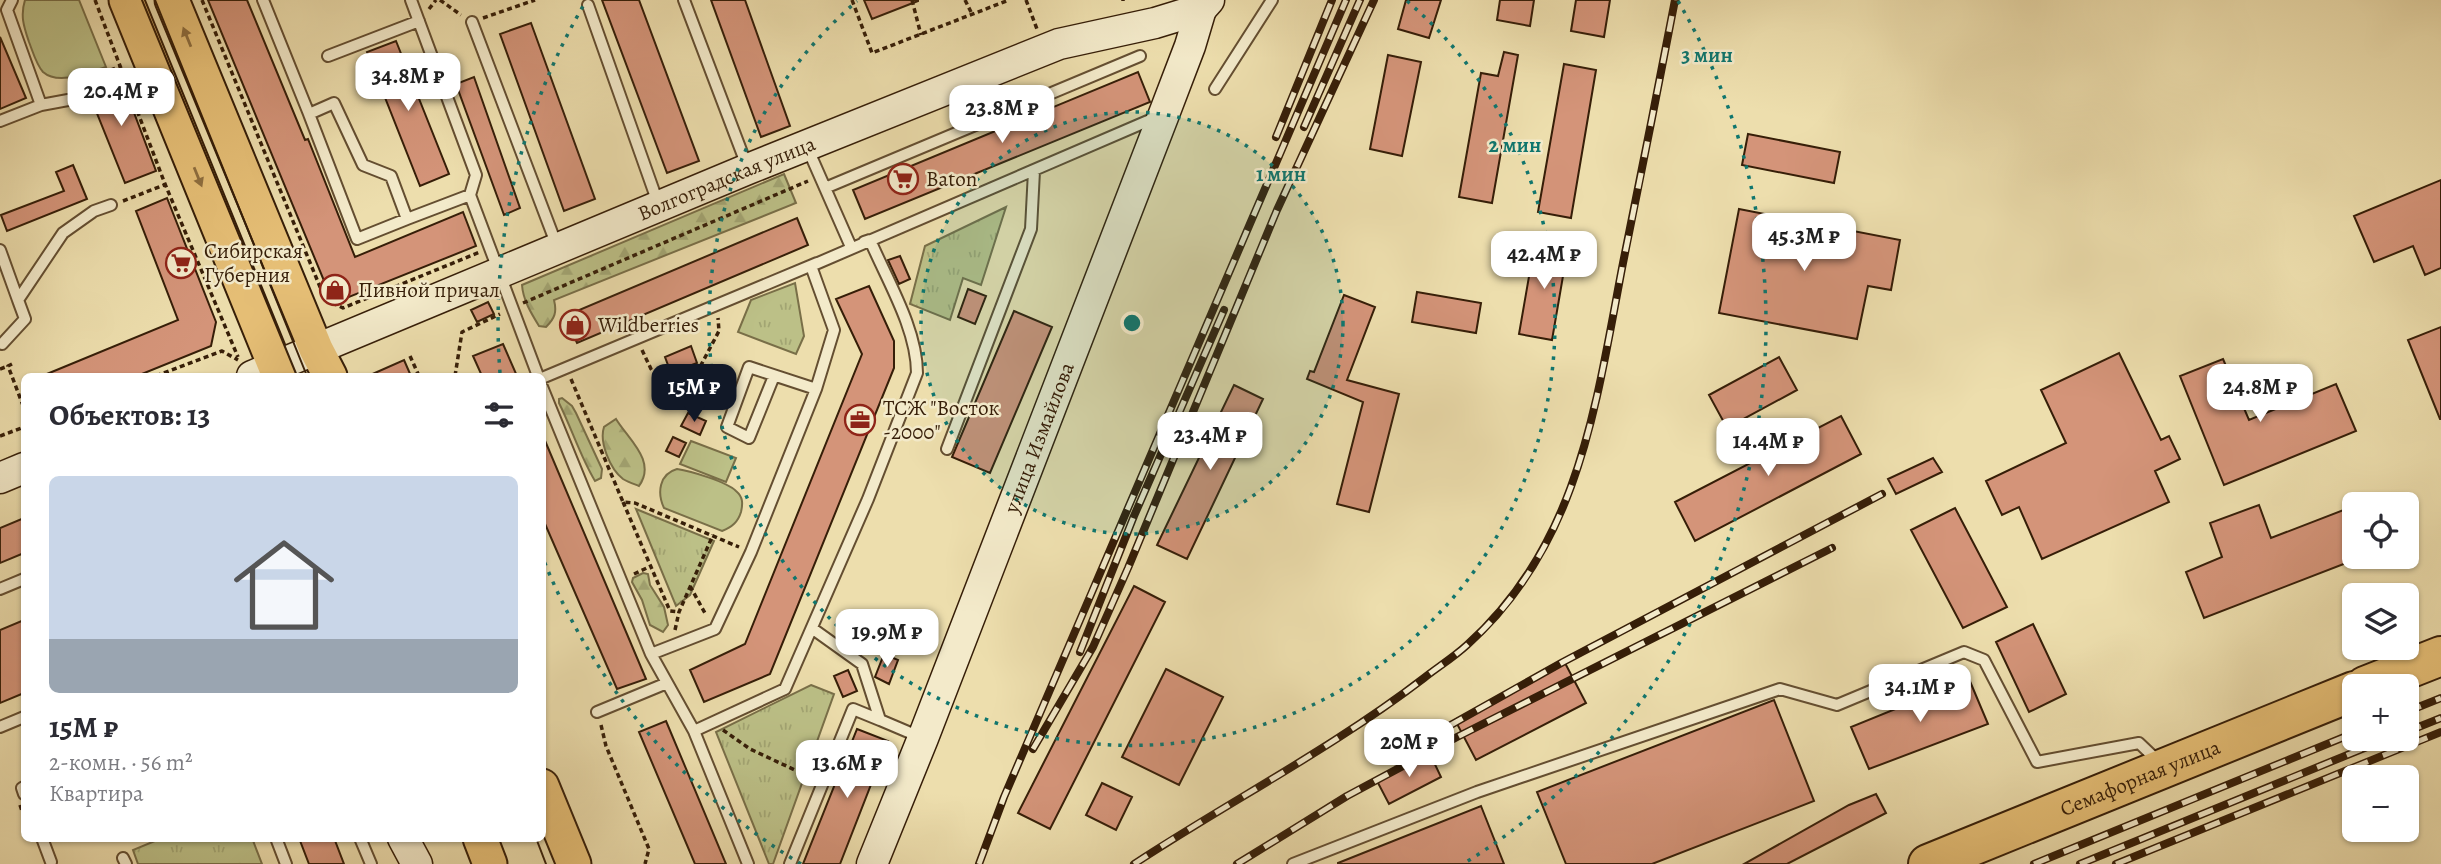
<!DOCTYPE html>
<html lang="ru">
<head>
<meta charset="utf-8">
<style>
  :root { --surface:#fff; --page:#f7f7f7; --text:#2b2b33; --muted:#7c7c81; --line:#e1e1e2; --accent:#111827 }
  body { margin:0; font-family:Alegreya,serif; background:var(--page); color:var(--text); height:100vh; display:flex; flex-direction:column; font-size:26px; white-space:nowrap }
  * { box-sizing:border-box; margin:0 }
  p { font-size:23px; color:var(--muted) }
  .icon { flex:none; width:38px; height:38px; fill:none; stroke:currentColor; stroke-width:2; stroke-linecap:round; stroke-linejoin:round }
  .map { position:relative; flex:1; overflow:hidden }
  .panel { position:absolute; left:21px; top:373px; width:525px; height:469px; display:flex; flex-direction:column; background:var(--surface); border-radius:10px; box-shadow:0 2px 5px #0004 }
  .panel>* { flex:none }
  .controls { position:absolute; left:2342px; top:492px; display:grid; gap:14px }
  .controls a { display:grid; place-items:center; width:77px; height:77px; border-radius:10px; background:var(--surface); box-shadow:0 2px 5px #0004; font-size:35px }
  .price { position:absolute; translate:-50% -60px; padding:0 16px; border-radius:14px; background:#fff; color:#222; font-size:23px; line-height:46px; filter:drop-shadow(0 2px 4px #0008) }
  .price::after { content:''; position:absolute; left:50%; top:42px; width:21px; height:16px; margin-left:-10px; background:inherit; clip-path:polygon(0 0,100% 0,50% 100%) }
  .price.on { background:var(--accent); color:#fff }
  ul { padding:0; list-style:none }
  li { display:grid; align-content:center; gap:14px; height:371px; padding:0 28px }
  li+li { border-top:2px solid var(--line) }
  li span { display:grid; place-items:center; height:217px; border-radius:10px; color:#555 }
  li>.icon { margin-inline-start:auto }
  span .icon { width:126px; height:126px; fill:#fffc; stroke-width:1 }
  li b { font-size:30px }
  h2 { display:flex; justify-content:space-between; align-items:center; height:84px; padding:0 28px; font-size:30px }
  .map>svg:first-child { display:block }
  .grass { fill:#bcc087; stroke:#796f48; stroke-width:2 }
  .forest { fill:url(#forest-firs); stroke:#796f48; stroke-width:2 }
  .park { fill:url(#park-tufts); stroke:#796f48; stroke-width:2 }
  .building { fill:#d49479; stroke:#361e08; stroke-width:2 }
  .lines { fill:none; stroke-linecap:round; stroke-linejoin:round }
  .lane-casing { stroke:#644e31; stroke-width:14 }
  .secondary-casing { stroke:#361e08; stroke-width:33 }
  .primary-casing { stroke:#361e08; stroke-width:37 }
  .highway-casing { stroke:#361e08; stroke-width:42 }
  .path { stroke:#361e08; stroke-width:3.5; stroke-dasharray:5 3.5; stroke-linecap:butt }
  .lane { stroke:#f3eaca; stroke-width:10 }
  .secondary { stroke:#f3eaca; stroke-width:30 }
  .primary { stroke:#e6bf76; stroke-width:33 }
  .highway { stroke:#e6bf76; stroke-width:38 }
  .tram { stroke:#361e08; stroke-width:2 }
  .rail-casing { stroke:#361e08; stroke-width:8 }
  .rail { stroke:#f3eaca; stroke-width:5; stroke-dasharray:16; stroke-linecap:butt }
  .oneway { fill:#8e6e3f }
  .ring { fill:none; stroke:#0f766e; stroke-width:3.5; stroke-dasharray:3.5 7 }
  .labels { text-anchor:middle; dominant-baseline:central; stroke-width:5; stroke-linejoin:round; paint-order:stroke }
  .street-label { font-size:21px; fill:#361e08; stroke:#f3eaca }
  .poi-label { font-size:21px; fill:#361e08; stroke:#f3eaca; text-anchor:start }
  .centre { fill:#0f766e; stroke:#f3eaca; stroke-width:3.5 }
  .ring-label { font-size:21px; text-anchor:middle; font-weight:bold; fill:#0f766e; stroke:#f3eaca; stroke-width:5; stroke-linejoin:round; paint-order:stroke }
</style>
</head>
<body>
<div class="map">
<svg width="2441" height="864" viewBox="0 0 2441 864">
  <defs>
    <pattern id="forest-firs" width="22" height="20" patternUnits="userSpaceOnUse" patternTransform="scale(1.75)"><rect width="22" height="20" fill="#bcc087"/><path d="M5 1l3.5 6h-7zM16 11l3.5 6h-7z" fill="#a2a573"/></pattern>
    <pattern id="park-tufts" width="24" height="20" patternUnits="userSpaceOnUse" patternTransform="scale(1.75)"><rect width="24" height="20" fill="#bcc087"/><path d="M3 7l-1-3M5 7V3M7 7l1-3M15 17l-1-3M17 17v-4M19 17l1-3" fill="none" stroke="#a2a573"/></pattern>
  </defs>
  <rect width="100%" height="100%" fill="#eddead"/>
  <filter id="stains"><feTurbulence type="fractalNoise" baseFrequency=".00286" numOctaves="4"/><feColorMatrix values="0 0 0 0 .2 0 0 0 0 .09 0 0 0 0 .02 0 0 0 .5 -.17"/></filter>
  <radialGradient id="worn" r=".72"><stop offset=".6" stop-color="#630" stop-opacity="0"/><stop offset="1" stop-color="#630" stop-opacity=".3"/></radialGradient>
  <path class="grass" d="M25 0H79L106 67C89 72 59 86 43 72 36 64 33 52 29 42 24 27 20 16 25 0Z
    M691 441 736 458 726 482 680 464Z
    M677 469C691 471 727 482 736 491 743 497 743 503 741 512 738 522 732 527 722 531L664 508C657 493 659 474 677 469Z"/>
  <path class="forest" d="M784 174 796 203 554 300C557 312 555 318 546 327L539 326C531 313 523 300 522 285Z
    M562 398 572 406 576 413 602 469 601 478 595 481C580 456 572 429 559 403V399Z
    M616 419C628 439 657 461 639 486 634 484 628 482 623 479 610 469 599 442 604 427Z
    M643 573 648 574 650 585 664 607 668 625 663 632 650 625 642 600 632 582 633 578Z"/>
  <path class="park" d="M1006 207 981 285 963 278 950 320 910 304 925 246Z
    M795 283 804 336 796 354 738 332 751 300Z
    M636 509 714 541 690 595 676 606Z
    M811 685 834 694 773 864H769L716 732Z
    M162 838H252L262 864H138L133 850Z"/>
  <path class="building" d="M208 0H247L305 140 308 139 355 257 463 212 476 246 344 299 327 288Z
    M602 0H639L699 161 667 173Z
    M711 0H745L790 126 761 137Z
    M864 0H918V1L872 19Z
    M1406 0H1441L1429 38 1398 29Z
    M1500 0H1534L1530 26 1497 20Z
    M1576 0H1610L1604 37 1571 31Z
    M531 23 595 199 564 211 500 34Z
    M0 37 26 98 0 109Z
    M396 41 449 174 420 186 367 52Z
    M1504 52 1518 55 1492 203 1459 197 1481 73 1498 76Z
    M1388 55 1421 62 1402 156 1370 149Z
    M1564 64 1596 70 1571 218 1538 212Z
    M1138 72 1150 102 865 219 853 190Z
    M119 73 156 171 125 183 86 86Z
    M474 77 520 208 504 215 456 84Z
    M1748 134 1840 152 1834 183 1742 165Z
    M73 165 87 199 7 231 1 215 64 191 56 172Z
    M2441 180V268L2425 275 2413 246 2374 262 2354 216Z
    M167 198 216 322 211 346 137 376H42L178 320 136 211Z
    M1739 209 1900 240 1891 290 1868 286 1857 339 1719 313Z
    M797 218 808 245 577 343 565 316Z
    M1535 242 1568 247 1552 340 1519 334Z
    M900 256 910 279 899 284 888 260Z
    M869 286 894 341V368L770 674 704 702 690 670 745 644 862 354 836 299Z
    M968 289 986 296 975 324 958 317Z
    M1417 292 1481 303 1476 333 1412 322Z
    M1344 295 1375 307 1347 380 1399 394 1369 512 1337 504 1363 402 1307 379 1310 371 1314 372Z
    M488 302 494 314 477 322 471 310Z
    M1014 311 1052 327 990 473 952 457Z
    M2441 327V419H2440L2408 340Z
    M503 344 517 376H482L473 356Z
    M691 346 697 363 671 373 665 357Z
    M2119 353 2161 440 2169 436 2180 459 2155 471 2169 502 2042 559 2019 507 2002 515 1986 481 2066 443 2041 390Z
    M1779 357 1797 390 1727 428 1709 395Z
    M2223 359 2249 420 2336 384 2356 431 2224 485 2180 376Z
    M404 360 411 376H368Z
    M1234 385 1263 399 1187 559 1157 545Z
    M688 413 706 421 700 435 681 426Z
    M1841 416 1861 454 1695 541 1675 502Z
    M543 436 646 679 617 689 542 517Z
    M673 437 686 443 679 457 666 451Z
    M1933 458 1942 472 1896 494 1888 479Z
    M2259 505 2271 538 2354 506V560L2204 618 2186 572 2222 557 2210 523Z
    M1955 508 2007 607 1963 628 1911 530Z
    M24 518V553L0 563V528Z
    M1134 586 1165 602 1050 829 1018 813Z
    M24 620V693L0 703V630Z
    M2033 624 2066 694 2029 712 1996 642Z
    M884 654 898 660 889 684 875 677Z
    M1565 663 1586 703 1476 760 1455 720Z
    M1166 669 1223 697 1179 785 1122 757Z
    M848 670 857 691 843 697 834 676Z
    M1969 679 1988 724 1869 769 1851 727Z
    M1774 700 1814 801 1652 864H1566L1537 792Z
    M666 721 726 864H695L639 732Z
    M857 729 888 741 840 864H803Z
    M1430 754 1441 777 1389 804 1377 781Z
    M1102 783 1132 797 1116 830 1086 815Z
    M1876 794 1886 813 1787 864H1744L1849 805Z
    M1481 806 1504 864H1338V863Z
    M299 838H334L344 864H309Z"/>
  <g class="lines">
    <g class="lane-casing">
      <path id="lane" d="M12 0 7 10 41 105
        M263 0 309 114
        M411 0 476 175 470 195 538 376
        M684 0 747 166
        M588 5 658 203
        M472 22 557 246
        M328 56 419 21
        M1215 89 1272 0
        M0 121 41 105 68 100
        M807 147 851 247
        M825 188 1140 56
        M407 219 357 239 309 114 334 103 363 165 391 176 407 219 470 195 476 175
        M0 250 18 300
        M2 344 25 319 18 300 63 233 94 211 111 205
        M774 376 749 438 727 427 749 367 816 389
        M542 378 817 263
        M542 387 651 654 715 629 751 552 816 389 834 330 811 266 1157 117
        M947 449 1031 229 1034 171
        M0 589 24 579
        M813 629 862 664 880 720 920 737
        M651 654 694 731 785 689 868 499 917 373C917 329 887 280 870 240L864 242
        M597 712 667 683
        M0 727 24 717
        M694 731 748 864
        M24 787 22 788 24 794
        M42 838 51 862
        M276 838 286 864
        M360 838 371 864
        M123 858 126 864
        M790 864 853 709 880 720
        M1293 864 1477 792 1780 689 1837 705 1964 652 1984 660 2037 762 2139 743 2160 763"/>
    </g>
    <g class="secondary-casing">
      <g id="secondary">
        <path id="s1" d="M252 376 748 169 1059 44 1155 23 1201 9 1209 0"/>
        <path d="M0 478 24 468"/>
        <path d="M403 838 417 864"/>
        <path id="s2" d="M872 864 923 738 1164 114 1190 46 1201 9"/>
      </g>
    </g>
    <g class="primary-casing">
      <path id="primary" d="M126 0 279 376
        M172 0 316 349 330 376
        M542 786 574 864
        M480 838 490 864"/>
    </g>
    <g class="highway-casing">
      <g id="highway">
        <path d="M2365 686 2441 656"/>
        <path id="s3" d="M1928 864 2354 691"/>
      </g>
    </g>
    <path class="path" d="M95 0 165 184 238 357
      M202 0 325 299 343 308 480 252
      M440 0 461 15
      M852 0 872 53 1009 0
      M912 0 921 35
      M965 0 972 14
      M1026 0 1037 29
      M1123 0V1
      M429 9 436 0
      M483 18 535 0
      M74 89 77 83 121 66
      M123 201 164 185
      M523 303 808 181
      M642 350 651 369 670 392 691 384 719 331 718 318
      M410 356 419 376
      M12 364 8 366 24 408
      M0 369 8 366
      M156 376 222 351 238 360
      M455 376 462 332 500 314
      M571 379 623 502 635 503 739 547
      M0 436 24 427
      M623 502 670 611 679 612
      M634 574 651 566
      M690 586 706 615
      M675 630 679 612 713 535
      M601 725 606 746 649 849 645 864
      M723 730 750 749 812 778
      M20 805 24 817"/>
    <use href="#lane" class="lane"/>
    <use href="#secondary" class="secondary"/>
    <use href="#primary" class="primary"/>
    <use href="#highway" class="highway"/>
    <path class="tram" d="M142 0 297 376
      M155 0 307 376
      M536 838 546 864"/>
    <g class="rail-casing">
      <path id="rail" d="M1304 127 1360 0
        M1276 137 1332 0
        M1080 652 1134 516 1224 310
        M2406 712 2441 698
        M2406 732 2441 718
        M1033 749 1093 647 1128 568 1277 210 1374 0
        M1395 761 1424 740 1563 662 1882 494
        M979 864 1004 797 1346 0
        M1134 864C1230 801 1333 748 1424 678 1438 667 1454 657 1467 645 1580 544 1596 403 1623 263 1641 175 1658 88 1675 0
        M1237 864 1347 796 1457 737 1832 548
        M2034 864 2354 733
        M2080 864 2389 738
        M2116 864 2441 732"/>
    </g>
    <use href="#rail" class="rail"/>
  </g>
  <defs><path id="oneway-solid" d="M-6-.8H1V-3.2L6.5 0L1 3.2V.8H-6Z" transform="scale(1.75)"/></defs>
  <g class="oneway">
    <use href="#oneway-solid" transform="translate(187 37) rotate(-112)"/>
    <use href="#oneway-solid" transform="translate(198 177) rotate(68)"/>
  </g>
  <circle cx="1132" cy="323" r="211" fill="#0f766e" fill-opacity=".12"/>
  <g class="ring">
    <circle cx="1132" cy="323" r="211"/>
    <path d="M1407 1A423 423 0 1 1 857 1"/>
    <path d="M801 864A634 634 0 0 1 544 561M500 373A634 634 0 0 1 586 1M1678 1A634 634 0 0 1 1463 864"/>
  </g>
  <defs>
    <g id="supermarket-ring" transform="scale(1.575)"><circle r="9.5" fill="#f3eaca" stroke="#8f2418" stroke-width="1.5"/><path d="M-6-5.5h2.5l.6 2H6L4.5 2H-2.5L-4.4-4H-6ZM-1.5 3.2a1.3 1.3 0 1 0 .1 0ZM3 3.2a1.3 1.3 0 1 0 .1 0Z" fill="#8f2418"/></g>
    <g id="shop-ring" transform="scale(1.575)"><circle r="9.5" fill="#f3eaca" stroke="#8f2418" stroke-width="1.5"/><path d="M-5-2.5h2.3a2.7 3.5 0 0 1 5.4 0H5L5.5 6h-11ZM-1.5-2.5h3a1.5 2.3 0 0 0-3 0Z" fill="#8f2418"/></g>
    <g id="office-ring" transform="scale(1.575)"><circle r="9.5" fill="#f3eaca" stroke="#8f2418" stroke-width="1.5"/><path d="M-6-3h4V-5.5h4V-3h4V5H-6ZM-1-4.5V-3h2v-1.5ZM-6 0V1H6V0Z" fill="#8f2418"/></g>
  </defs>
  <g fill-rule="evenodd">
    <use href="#supermarket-ring" x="903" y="179"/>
    <use href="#supermarket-ring" x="181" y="263"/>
    <use href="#shop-ring" x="335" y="290"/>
    <use href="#shop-ring" x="575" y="325"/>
    <use href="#office-ring" x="860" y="420"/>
  </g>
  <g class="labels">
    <g class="street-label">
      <text stroke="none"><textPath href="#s1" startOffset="514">Волгоградская улица</textPath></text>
      <text stroke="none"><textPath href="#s2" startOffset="458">улица Измайлова</textPath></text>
      <text stroke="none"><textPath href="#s3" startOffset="229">Семафорная улица</textPath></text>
    </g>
    <g class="poi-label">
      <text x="926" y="179">Baton</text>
      <text x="204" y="251">Сибирская<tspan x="204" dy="24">Губерния</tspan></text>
      <text x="358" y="290">Пивной причал</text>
      <text x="598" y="325">Wildberries</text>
      <text x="883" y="408">ТСЖ "Восток<tspan x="883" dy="24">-2000"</tspan></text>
    </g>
  </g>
  <circle cx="1132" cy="323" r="10" class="centre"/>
  <g class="ring-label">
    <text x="1707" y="62">3 мин</text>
    <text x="1515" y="152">2 мин</text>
    <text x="1281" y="181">1 мин</text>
  </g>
  <rect width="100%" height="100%" filter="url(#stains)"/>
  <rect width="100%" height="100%" fill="url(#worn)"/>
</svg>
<div class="controls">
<a><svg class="icon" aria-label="locate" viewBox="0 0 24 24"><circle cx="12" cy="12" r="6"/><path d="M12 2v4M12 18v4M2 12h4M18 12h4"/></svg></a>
<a><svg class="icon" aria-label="layers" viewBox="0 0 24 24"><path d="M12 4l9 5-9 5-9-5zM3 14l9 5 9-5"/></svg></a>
<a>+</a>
<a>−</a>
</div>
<b class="price" style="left:408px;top:113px">34.8M ₽</b>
<b class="price" style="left:121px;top:128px">20.4M ₽</b>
<b class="price" style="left:1002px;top:145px">23.8M ₽</b>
<b class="price" style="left:1804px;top:273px">45.3M ₽</b>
<b class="price" style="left:1544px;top:291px">42.4M ₽</b>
<b class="price on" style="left:694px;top:424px">15M ₽</b>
<b class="price" style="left:2260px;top:424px">24.8M ₽</b>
<b class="price" style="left:1210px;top:472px">23.4M ₽</b>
<b class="price" style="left:1768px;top:478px">14.4M ₽</b>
<b class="price" style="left:887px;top:669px">19.9M ₽</b>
<b class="price" style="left:1920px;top:724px">34.1M ₽</b>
<b class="price" style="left:1409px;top:779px">20M ₽</b>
<b class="price" style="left:847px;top:800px">13.6M ₽</b>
<section class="panel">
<h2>Объектов: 13<svg class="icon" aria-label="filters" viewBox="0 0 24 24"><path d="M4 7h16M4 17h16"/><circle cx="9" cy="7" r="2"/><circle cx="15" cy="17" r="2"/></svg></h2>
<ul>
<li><span style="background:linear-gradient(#c9d6e8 75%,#9aa5b1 0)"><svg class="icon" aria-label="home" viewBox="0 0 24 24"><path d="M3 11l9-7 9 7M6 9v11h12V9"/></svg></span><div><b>15M ₽</b><p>2-комн. · 56 m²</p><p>Квартира</p></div></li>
</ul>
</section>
</div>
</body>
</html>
